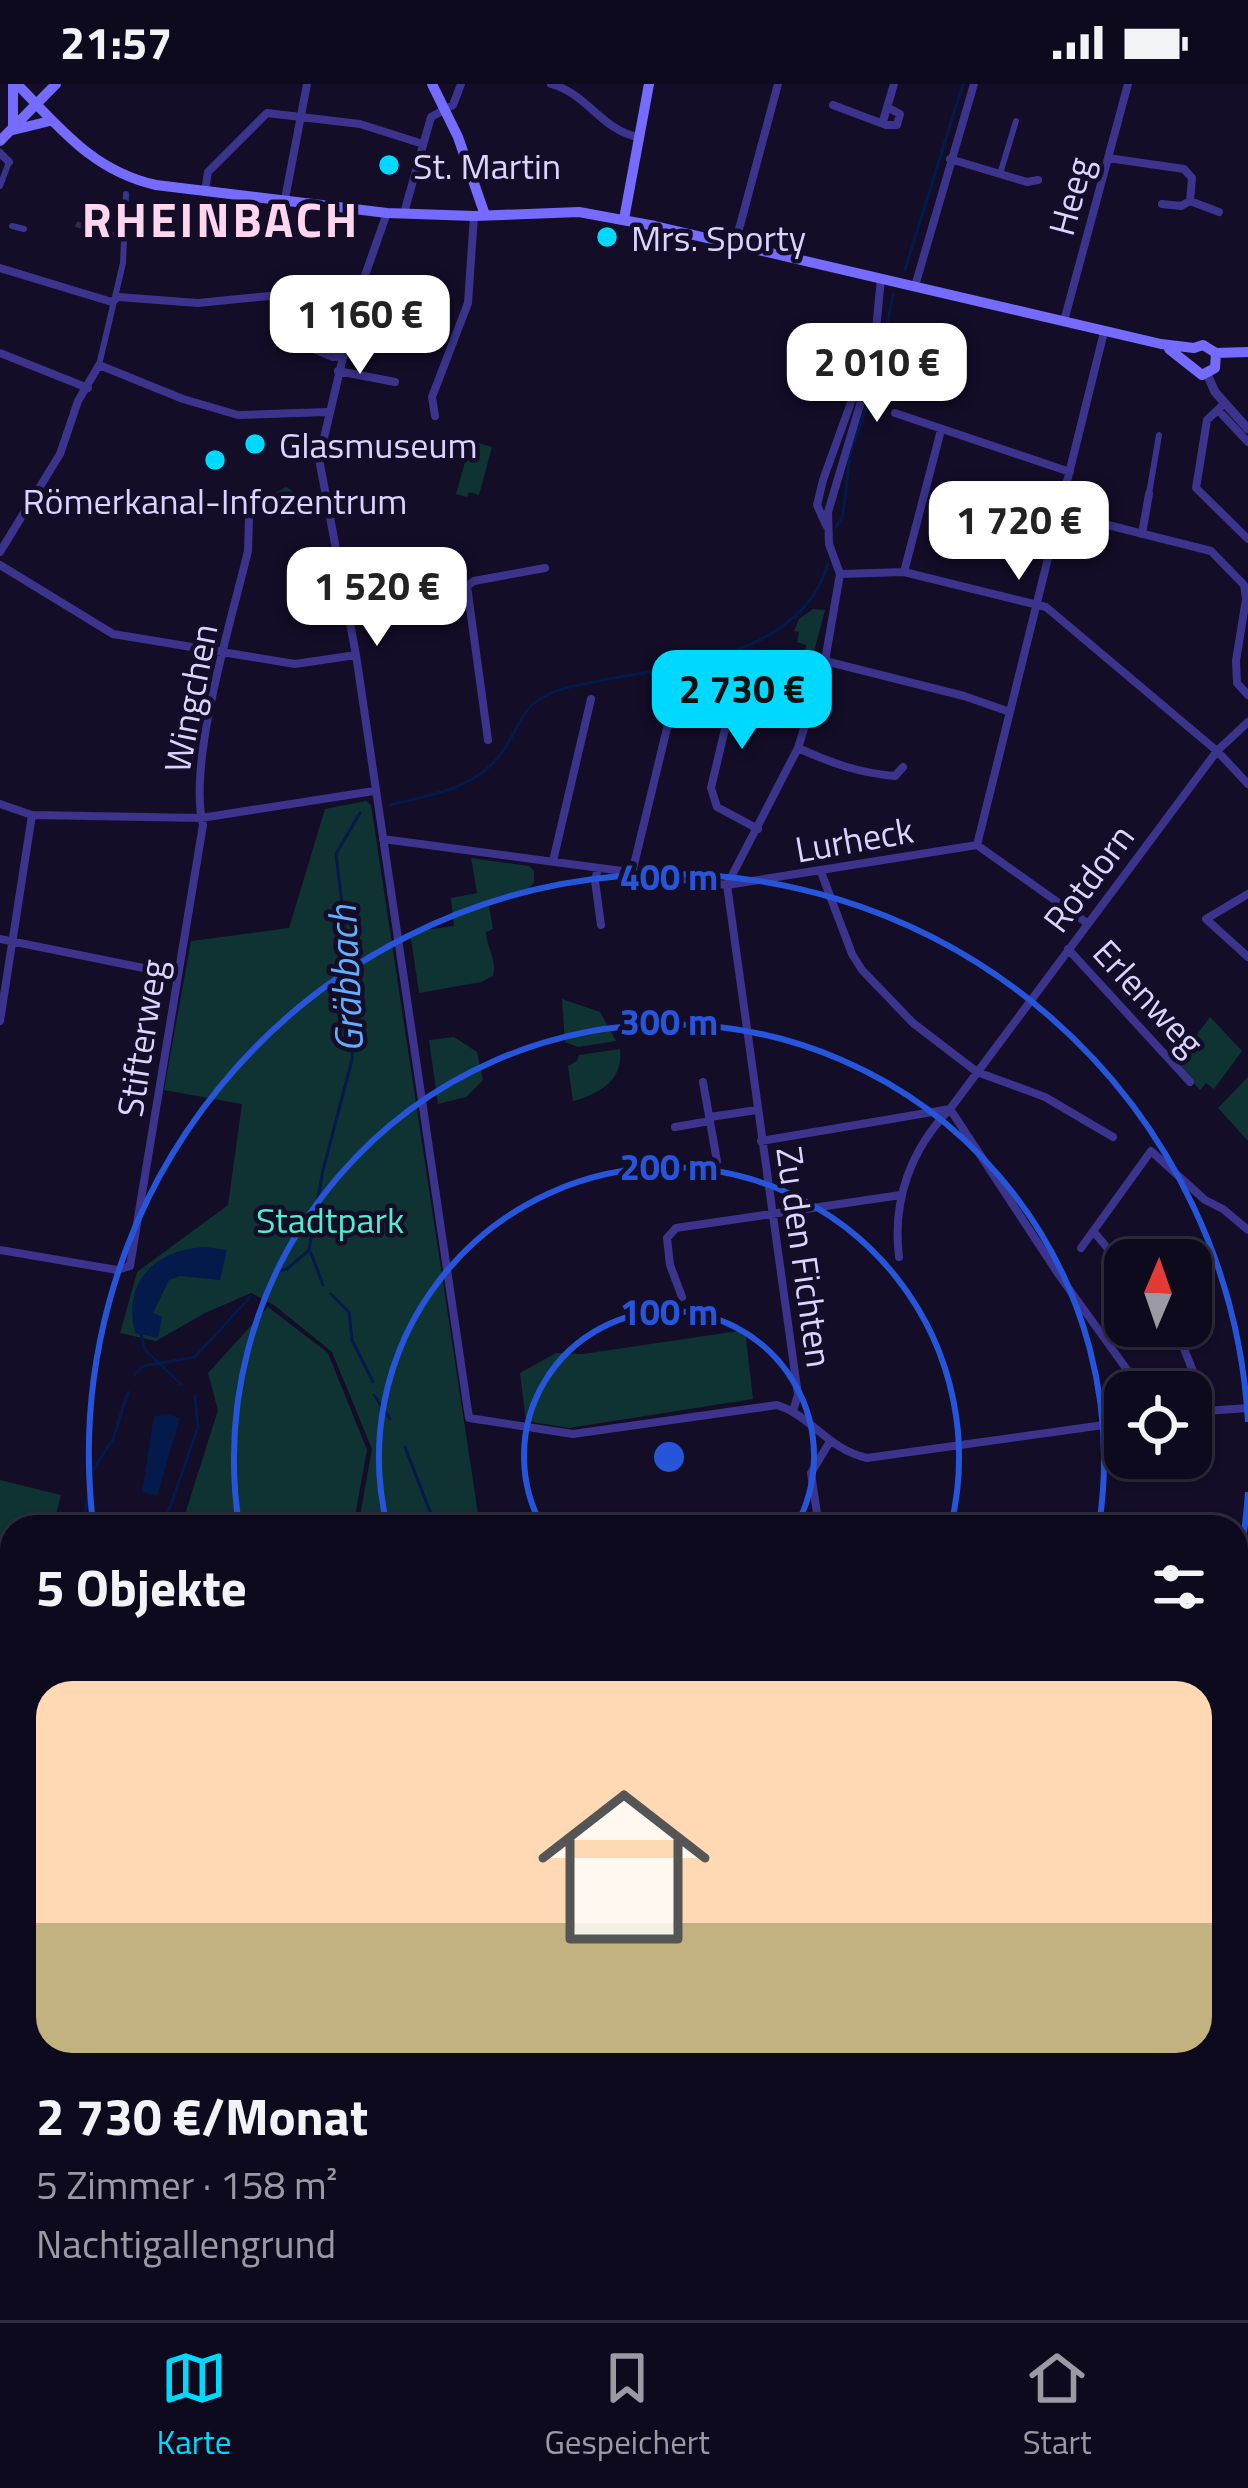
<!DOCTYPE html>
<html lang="de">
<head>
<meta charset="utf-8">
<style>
  :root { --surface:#0e0a1e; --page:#171327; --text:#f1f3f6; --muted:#9b9aa4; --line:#2e2b3c; --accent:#00d9ff }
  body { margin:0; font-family:"Titillium Web",sans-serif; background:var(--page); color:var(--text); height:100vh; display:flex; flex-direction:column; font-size:45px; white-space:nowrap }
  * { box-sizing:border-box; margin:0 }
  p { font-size:39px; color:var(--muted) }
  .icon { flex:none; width:66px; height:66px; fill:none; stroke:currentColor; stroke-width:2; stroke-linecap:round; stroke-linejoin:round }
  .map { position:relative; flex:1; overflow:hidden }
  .side { position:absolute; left:0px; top:1431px; width:1248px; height:807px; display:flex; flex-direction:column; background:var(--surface); border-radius:36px 36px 0 0; box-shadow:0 3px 9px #0004,0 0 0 3px var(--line) }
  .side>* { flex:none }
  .needle { width:78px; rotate:2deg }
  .controls { position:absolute; left:1104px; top:1155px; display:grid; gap:24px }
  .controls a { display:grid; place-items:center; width:108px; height:108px; border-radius:24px; background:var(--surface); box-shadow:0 3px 9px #0004,0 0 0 3px var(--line); font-size:60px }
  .price { position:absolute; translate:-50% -102px; padding:0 27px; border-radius:24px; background:#fff; color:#222; font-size:39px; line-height:78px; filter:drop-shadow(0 3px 6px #0008) }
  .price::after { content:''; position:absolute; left:50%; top:72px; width:36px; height:27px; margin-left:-18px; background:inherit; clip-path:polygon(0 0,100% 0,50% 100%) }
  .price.on { background:var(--accent); color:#111 }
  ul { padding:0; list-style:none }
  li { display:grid; align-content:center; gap:24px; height:636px; padding:0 36px }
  li span { display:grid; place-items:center; height:372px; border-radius:36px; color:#555 }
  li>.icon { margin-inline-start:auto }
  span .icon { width:216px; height:216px; fill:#fffc; stroke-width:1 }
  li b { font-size:51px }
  h2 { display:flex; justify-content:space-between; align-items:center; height:144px; padding:0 36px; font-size:51px }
  .status { display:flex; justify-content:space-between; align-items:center; height:84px; padding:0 60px; background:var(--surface); direction:ltr }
  .status svg { height:33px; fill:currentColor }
  .tab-bar { display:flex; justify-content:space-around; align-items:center; height:168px; border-top:3px solid var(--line); background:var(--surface); font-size:33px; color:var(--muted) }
  .tab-bar a { display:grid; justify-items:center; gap:6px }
  .tab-bar .on { color:var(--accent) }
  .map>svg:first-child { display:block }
  .green { fill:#0f3333 }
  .water { fill:#041a4a }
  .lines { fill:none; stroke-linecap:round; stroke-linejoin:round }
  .stream { stroke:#041a4a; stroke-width:3 }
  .pedestrian-tunnel { stroke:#312b48; stroke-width:6; stroke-dasharray:6 3; stroke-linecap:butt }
  .pedestrian { stroke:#3b338c; stroke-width:6 }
  .minor { stroke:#3b338c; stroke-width:8 }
  .tertiary { stroke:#3b338c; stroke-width:9 }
  .secondary { stroke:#766bff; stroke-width:10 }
  .ring { fill:none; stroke:#2655da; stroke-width:6 }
  .poi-dot { fill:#00d9ff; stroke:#130d28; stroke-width:4.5 }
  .labels { text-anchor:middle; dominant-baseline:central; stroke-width:9; stroke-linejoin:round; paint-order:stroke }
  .poi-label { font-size:36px; fill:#dbd4ff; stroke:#130d28; text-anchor:start }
  .street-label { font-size:36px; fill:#dbd4ff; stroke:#130d28 }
  .park-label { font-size:36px; fill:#53eccd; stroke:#130d28 }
  .water-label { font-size:39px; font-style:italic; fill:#62afff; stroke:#130d28 }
  .district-label { font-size:48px; font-weight:bold; letter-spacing:3px; fill:#ffd6ee; stroke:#130d28 }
  .centre { fill:#2655da; stroke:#130d28; stroke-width:6 }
  .ring-label { font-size:36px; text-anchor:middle; font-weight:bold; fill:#2655da; stroke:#130d28; stroke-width:9; stroke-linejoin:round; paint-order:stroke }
</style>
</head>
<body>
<div class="status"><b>21:57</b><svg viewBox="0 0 49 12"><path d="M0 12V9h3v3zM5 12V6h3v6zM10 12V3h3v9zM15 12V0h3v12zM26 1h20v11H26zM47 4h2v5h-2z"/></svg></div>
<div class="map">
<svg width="1248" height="2236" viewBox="0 0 1248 2236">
  <rect width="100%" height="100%" fill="#130d28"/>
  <path class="green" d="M471 357 492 363 479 411 469 408 467 413 456 410Z
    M286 403 302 413 318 414 319 430 263 432 270 412Z
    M813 525 825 526 810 583 802 582 806 561 797 558 799 548 794 547 799 535Z
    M366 717 371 721 480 1443H358L372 1365 332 1268 274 1221 251 1209 205 1229 156 1257 120 1249 137 1188 228 1121 242 1020 164 1006 191 857 289 844 325 725Z
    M471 774 529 782 534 787V798L524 811 488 817 493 845 486 848C486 863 498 877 493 892L481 898 419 909 410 848 454 842 451 814 477 809Z
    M562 915 600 928 616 957 578 963 565 958Z
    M1210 933 1242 967 1214 1005 1206 999 1200 1006 1176 979Z
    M454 953 477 968 483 996 466 1013 438 1020 429 956Z
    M620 965C624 996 599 1010 573 1017L568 982 577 977 579 971Z
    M1248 993V1057L1218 1024Z
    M268 1223 328 1269 367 1366 353 1443H181L218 1326 208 1289Z
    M745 1246 753 1315 569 1344 526 1337 520 1289 556 1269 583 1270Z
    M0 1396 61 1411 53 1443H12V1549L0 1546Z
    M0 1628 12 1629V2177H0Z
    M0 2183H12V2226H493V2236H0Z
    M500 2226H1083L1078 2236H500Z"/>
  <path class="water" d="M206 1163 227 1166 220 1196 180 1192 169 1196 153 1229 162 1233 158 1254 135 1249C122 1197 156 1165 206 1163Z
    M170 1331 180 1334 157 1412 142 1408 153 1337 155 1332Z"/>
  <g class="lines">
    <path class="stream" d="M905 186 963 0
      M836 443 843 431 850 370 878 289 893 210
      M390 721C432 710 477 705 503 667 513 653 521 631 533 620 551 604 581 601 603 596 683 581 801 571 828 480
      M311 1169 323 1201
      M274 1188 287 1185 309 1166 323 1086 352 976 354 920 336 770 360 729
      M331 1210 349 1228 352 1256 373 1298
      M141 1250 145 1266 181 1300
      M134 1291 143 1282 195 1273 250 1213
      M374 1311 390 1335
      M405 1363 436 1443
      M82 1443 93 1386 113 1355 128 1308
      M167 1443 164 1440 198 1343 195 1312
      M0 1616 12 1617
      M1236 1901 1248 1884
      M145 2236 146 2226
      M288 2236 289 2226
      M1086 2236 1088 2226"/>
    <path class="pedestrian-tunnel" d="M76 140 93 146"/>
    <path class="pedestrian" d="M1000 90 1016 37
      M0 102 9 78
      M12 142 24 145
      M93 146 112 151
      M99 281 123 179 126 110
      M1149 410 1159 351"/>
    <path class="minor" d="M551 0C588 10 602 47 639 53
      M833 21 886 41H897L900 30 887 23
      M883 37 894 0
      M0 69 9 78
      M1108 74 1184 85 1192 94 1190 117 1219 128
      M950 75 1027 98 1038 96
      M205 107 208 88 267 29 360 40 423 60
      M285 115 307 0
      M1162 120 1181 122 1190 117
      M387 129 357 214 319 375 356 571 469 1334 573 1350 777 1321C812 1332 827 1365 867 1374L1125 1338
      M404 129 431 33 453 21 461 0
      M735 160 778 0
      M0 184 112 218 118 213 198 219 300 209 357 214
      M915 202 974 0
      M1064 237 1128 0
      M287 254 333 273 342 272
      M0 269 88 304
      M338 287 395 298
      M1224 320 1207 336 1196 404 1248 455
      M1218 326 1248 358
      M895 329 1070 388
      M435 332 432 313 468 219 474 132
      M1060 429 1211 467 1244 501 1246 515 1236 577 1237 599 1248 611
      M826 441 817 421 823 396 863 285 872 278
      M1142 450 1149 410
      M0 468 60 370 78 317 99 281 183 315 238 331 327 328
      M0 481 113 550 295 580 356 571
      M904 488 941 346
      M840 490 904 488 1046 523 1217 667 1248 700
      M825 577 964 612 1010 628
      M739 586 711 704 717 723 758 745
      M488 656 467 502 474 497 545 484
      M798 664C831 679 859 689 895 692L903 683
      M0 720 32 731 201 734 374 707
      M383 755 727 801 977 761
      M977 761 1104 248
      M977 761 1087 839
      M553 777 591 615
      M598 784 595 797 601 841
      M821 788 852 870 862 886 913 939 977 988 1045 1013 1113 1053
      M632 789 668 640
      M727 801 798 664 825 577 840 490 829 460 828 428 873 277 881 194
      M727 801 798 1311 793 1327
      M1248 810 1206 835 1248 873
      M0 855 178 891
      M1068 865 1190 998
      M0 937 32 731
      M703 998 717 1077
      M710 1033 757 1026
      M675 1043 710 1037
      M761 1057 950 1025 1217 667 1248 638
      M1094 1148 1125 1185
      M1081 1164 1151 1067 1205 1116 1223 1125 1248 1146
      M0 1166 117 1186 130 1182 203 741C187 679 232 534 248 467L249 434
      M899 1173C892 1116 911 1065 950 1025L1059 1191 1143 1308
      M682 1213 670 1181 667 1154 676 1144 901 1111
      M1175 1242 1208 1325
      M1191 1328 1248 1324
      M819 1443 811 1389 829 1359"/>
    <path class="tertiary" d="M1207 290 1215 308 1248 345"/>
    <path class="secondary" d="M17 0C60 44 93 87 156 101L387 129 474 132 579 128 655 142 1161 260 1194 264 1203 261 1216 269
      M432 0 458 53 485 131
      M13 41V0
      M13 46 50 37
      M0 57 56 0
      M624 135 649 0
      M1169 265 1202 291 1215 284 1216 269
      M1216 269 1248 268"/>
  </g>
  <g class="ring">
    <path d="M542 1442A145 145 0 1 1 796 1442"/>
    <path d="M387 1441A290 290 0 1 1 951 1441"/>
    <path d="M239 1441A435 435 0 1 1 1099 1441"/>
    <path d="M1248 1408A580 580 0 0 1 1236 1494M93 1439A580 580 0 1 1 1248 1338"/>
  </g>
  <g class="poi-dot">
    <circle cx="389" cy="81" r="12"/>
    <circle cx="607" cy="153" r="12"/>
    <circle cx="255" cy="360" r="12"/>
    <circle cx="215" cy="376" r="12"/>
  </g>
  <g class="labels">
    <g class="poi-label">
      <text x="413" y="81">St. Martin</text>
      <text x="631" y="153">Mrs. Sporty</text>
      <text x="279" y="360">Glasmuseum</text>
      <text x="215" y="416" text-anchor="middle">Römerkanal-Infozentrum</text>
    </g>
    <g class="street-label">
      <text transform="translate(1070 112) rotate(-75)">Heeg</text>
      <text transform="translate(190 614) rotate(-79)">Wingchen</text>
      <text transform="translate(854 755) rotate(-10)">Lurheck</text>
      <text transform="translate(1088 794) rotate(-53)">Rotdorn</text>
      <text transform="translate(1149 913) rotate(47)">Erlenweg</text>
      <text transform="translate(141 954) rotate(-81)">Stifterweg</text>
      <text transform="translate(805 1173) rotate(82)">Zu den Fichten</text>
    </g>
    <g class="park-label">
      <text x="330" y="1135">Stadtpark</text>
    </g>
    <g class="water-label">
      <text transform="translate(345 895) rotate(-93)">Gräbbach</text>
    </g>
    <g class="district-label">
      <text x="221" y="135">RHEINBACH</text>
    </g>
  </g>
  <circle cx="669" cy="1373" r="18" class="centre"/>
  <g class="ring-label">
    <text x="669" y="806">400 m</text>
    <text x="669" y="951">300 m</text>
    <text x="669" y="1096">200 m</text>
    <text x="669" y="1241">100 m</text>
  </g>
</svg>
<div class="controls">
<a><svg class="needle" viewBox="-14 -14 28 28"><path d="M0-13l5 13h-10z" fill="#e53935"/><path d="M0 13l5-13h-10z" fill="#9b9aa4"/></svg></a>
<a><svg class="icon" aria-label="locate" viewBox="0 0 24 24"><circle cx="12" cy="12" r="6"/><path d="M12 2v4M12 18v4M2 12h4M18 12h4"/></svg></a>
</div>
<b class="price" style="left:360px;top:293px">1 160 €</b>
<b class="price" style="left:877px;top:341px">2 010 €</b>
<b class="price" style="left:1019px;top:499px">1 720 €</b>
<b class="price" style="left:377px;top:565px">1 520 €</b>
<b class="price on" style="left:742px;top:668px">2 730 €</b>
<section class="side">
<h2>5 Objekte<svg class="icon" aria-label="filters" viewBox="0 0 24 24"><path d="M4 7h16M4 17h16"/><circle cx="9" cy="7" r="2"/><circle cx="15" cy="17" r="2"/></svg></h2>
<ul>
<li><span style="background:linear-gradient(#ffd9b3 65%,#c2b280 0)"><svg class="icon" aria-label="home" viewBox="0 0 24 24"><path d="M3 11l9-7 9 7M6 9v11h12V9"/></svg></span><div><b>2 730 €/Monat</b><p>5 Zimmer · 158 m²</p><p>Nachtigallengrund</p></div></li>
</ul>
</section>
</div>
<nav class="tab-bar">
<a class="on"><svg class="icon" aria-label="map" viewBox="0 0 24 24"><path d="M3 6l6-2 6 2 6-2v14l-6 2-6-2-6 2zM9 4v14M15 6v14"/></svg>Karte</a>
<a><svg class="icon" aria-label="saved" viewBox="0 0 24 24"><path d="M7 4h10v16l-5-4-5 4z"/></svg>Gespeichert</a>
<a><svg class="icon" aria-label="home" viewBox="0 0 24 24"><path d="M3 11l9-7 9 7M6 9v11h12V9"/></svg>Start</a>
</nav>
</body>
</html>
